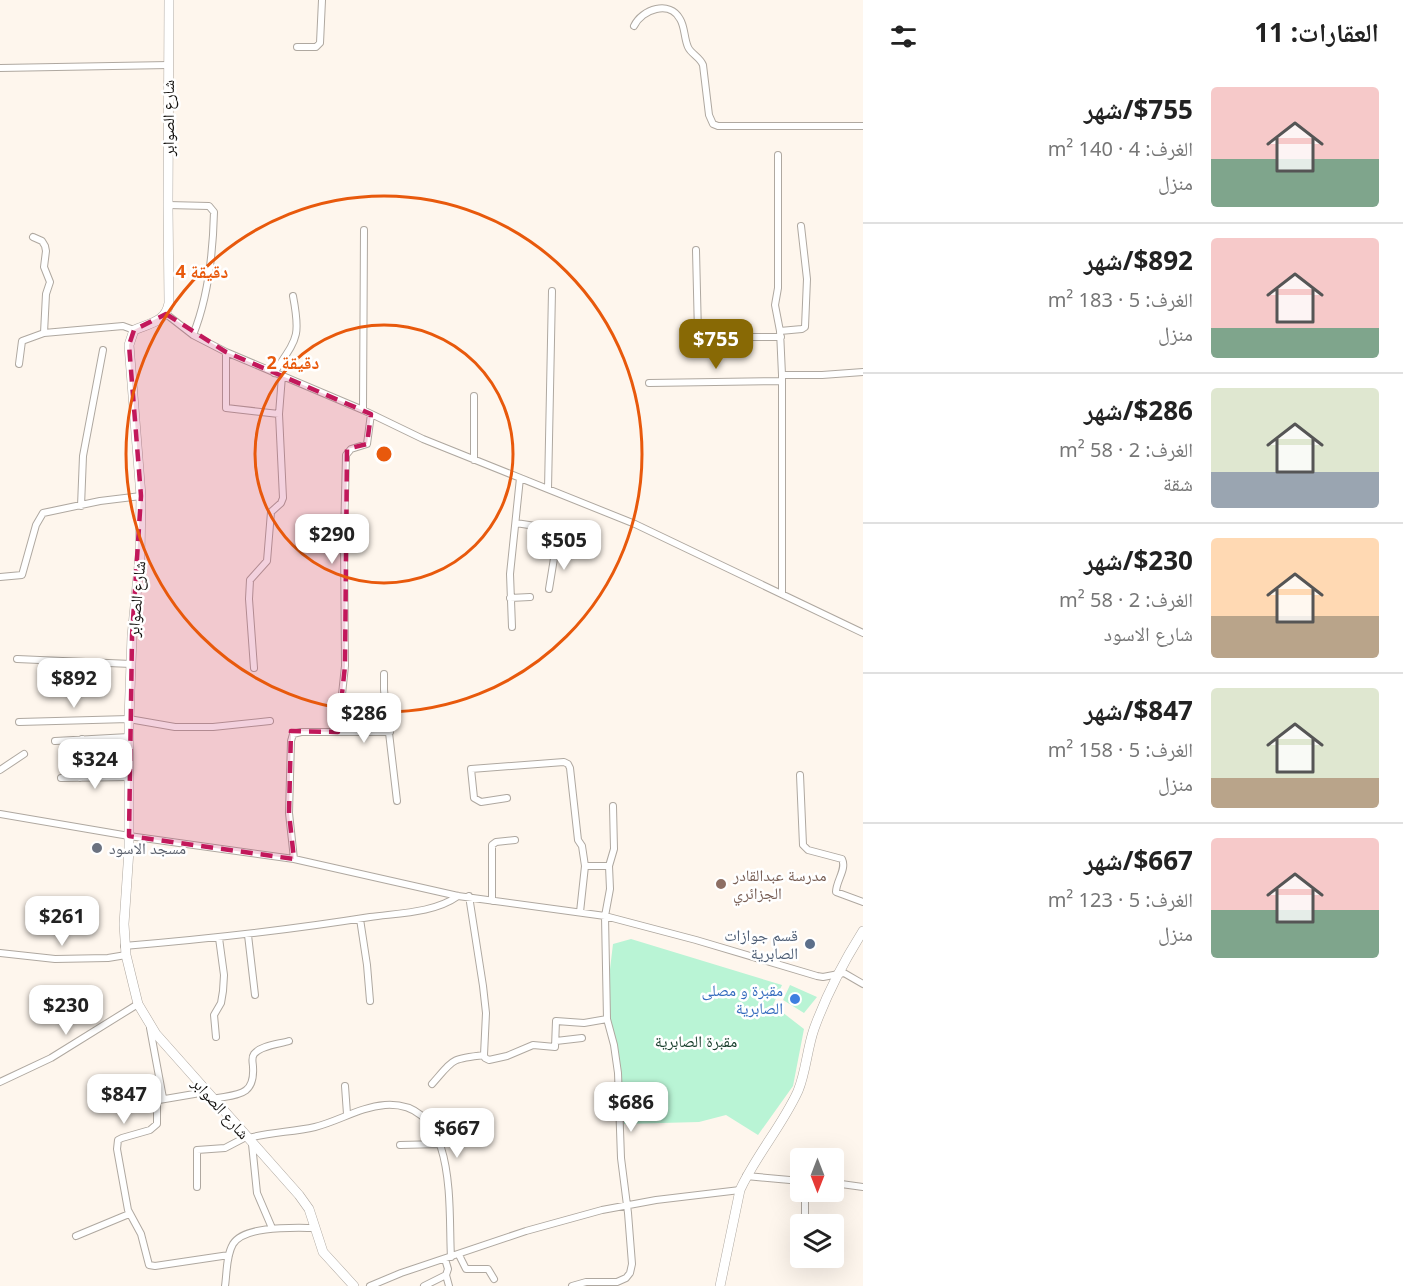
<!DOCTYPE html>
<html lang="ar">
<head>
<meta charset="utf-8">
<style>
  :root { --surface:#fff; --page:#f6f6f6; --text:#222; --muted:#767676; --line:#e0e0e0; --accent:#886905 }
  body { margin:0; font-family:"Noto Sans","Noto Naskh Arabic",sans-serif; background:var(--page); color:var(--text); direction:rtl; height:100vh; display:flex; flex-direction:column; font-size:22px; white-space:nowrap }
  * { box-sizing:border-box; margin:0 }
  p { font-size:20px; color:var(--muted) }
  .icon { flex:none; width:33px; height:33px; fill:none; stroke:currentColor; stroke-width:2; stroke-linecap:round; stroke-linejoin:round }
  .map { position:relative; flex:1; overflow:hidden; direction:ltr }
  .details { display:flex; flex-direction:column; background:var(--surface); width:540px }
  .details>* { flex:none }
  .needle { width:39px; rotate:180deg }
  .buttons { position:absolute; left:790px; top:1148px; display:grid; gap:12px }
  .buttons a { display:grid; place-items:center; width:54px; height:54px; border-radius:6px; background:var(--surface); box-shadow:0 6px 24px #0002; font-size:30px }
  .price { position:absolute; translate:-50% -51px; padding:0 14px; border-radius:12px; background:#fff; color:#222; font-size:20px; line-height:39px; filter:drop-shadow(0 2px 3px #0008) }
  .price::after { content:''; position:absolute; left:50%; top:36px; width:18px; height:14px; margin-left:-9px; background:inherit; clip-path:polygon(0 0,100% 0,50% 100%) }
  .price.on { background:var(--accent); color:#fff }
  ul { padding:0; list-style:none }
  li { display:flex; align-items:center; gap:18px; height:150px; padding:0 24px }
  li+li { border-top:2px solid var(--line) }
  li span { display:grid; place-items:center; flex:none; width:168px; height:120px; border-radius:6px; color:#555 }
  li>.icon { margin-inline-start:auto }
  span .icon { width:72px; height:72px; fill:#fffc; stroke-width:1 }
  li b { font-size:26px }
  h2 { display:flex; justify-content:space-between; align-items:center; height:72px; padding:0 24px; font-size:26px }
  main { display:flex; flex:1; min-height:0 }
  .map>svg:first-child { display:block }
  .green { fill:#b9f4d5 }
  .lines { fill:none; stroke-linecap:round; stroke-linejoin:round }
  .street-casing { stroke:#afa8a0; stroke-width:8 }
  .secondary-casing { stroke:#afa8a0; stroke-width:10 }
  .street { stroke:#fff; stroke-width:6 }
  .secondary { stroke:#fff; stroke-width:9 }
  .marked { fill:#c2185b; fill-opacity:0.2; stroke:#c2185b; stroke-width:4.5; stroke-dasharray:12 8; stroke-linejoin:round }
  .ring { fill:none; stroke:#e8590c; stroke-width:3 }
  .worship-dot { fill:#6b7280; stroke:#fff; stroke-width:2 }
  .education-dot { fill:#8d6e63; stroke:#fff; stroke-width:2 }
  .service-dot { fill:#5c6f8a; stroke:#fff; stroke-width:2 }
  .shop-dot { fill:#3f7fe0; stroke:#fff; stroke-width:2 }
  .labels { text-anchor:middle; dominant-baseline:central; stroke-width:5; stroke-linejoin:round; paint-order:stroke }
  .street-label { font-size:16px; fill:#13110e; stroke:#fff }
  .worship-label { font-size:16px; fill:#5b616d; stroke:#fff; text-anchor:start }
  .education-label { font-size:16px; fill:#785e54; stroke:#fff; text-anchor:start }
  .service-label { font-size:16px; fill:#4e5e75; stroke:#fff; text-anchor:end }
  .shop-label { font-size:16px; fill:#366cbe; stroke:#fff; text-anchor:end }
  .park-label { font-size:16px; fill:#1b412f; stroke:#fff }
  .centre { fill:#e8590c; stroke:#fff; stroke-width:3 }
  .ring-label { font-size:18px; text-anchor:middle; font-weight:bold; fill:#e8590c; stroke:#fff; stroke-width:5; stroke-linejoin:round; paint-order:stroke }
</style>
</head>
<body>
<main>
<section class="details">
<h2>العقارات: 11<svg class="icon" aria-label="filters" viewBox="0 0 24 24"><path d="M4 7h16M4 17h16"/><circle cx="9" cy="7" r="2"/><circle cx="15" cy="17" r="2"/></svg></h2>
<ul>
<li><span style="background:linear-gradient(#f6c9c9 60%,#7fa58c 0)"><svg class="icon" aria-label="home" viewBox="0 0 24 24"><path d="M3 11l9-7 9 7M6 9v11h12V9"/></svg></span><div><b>$755/شهر</b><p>الغرف: 4 · 140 m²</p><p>منزل</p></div></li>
<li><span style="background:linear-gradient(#f6c9c9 75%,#7fa58c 0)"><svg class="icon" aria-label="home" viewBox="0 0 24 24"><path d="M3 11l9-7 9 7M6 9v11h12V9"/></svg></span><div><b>$892/شهر</b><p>الغرف: 5 · 183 m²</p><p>منزل</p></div></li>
<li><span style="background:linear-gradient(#dfe7d0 70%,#9aa5b1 0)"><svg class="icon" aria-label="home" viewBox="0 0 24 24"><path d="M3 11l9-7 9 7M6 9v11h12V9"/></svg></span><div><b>$286/شهر</b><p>الغرف: 2 · 58 m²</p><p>شقة</p></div></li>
<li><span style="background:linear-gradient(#ffd9b3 65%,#b9a48a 0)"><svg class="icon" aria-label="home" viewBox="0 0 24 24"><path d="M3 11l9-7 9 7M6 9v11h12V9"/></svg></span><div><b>$230/شهر</b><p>الغرف: 2 · 58 m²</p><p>شارع الاسود</p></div></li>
<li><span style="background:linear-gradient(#dfe7d0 75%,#b9a48a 0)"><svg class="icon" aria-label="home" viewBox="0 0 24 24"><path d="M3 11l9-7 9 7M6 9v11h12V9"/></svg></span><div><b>$847/شهر</b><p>الغرف: 5 · 158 m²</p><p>منزل</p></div></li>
<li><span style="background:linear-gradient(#f6c9c9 60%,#7fa58c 0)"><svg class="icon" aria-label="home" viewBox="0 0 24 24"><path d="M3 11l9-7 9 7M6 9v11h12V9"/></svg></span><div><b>$667/شهر</b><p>الغرف: 5 · 123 m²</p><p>منزل</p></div></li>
</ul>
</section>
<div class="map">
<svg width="863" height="1286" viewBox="0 0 863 1286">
  <rect width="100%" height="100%" fill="#fef6ed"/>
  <path class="green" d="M631 939 782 985 773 1005 804 1029 793 1086 758 1135 726 1115 699 1122 624 1124 617 1043 605 1011 613 944Z
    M790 985 817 997 804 1013 783 1000Z"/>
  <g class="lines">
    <g class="street-casing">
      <path id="street" d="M634 26C642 9 670 0 680 19 685 27 684 38 688 47 691 54 700 57 703 65L709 115 713 124 718 126H863
        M297 47H316L320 43 322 0
        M0 68 169 65
        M778 155V288L775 305 780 331 782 375V594
        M168 205 209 206 214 212C213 253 208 298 193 335
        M33 237 42 241 45 246 46 251 44 267 50 282 46 294 44 333
        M696 250 698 334 704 337H781
        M166 314 193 335 226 352 363 410 423 439 635 524 863 633
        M780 331 802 329 805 327 807 279 801 226
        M226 352V408L279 414
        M19 364 22 341 44 333 123 326 134 330
        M274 373C297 338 301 338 293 296
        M782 375H822L863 372
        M649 383 782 381
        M363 410 364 230
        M474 460V396
        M548 489 552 291
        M81 506 83 456 103 350
        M516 523 554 529 557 540 549 589
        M0 577 22 575 36 525 43 513 100 501 141 496
        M510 598 530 597
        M512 627 510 574 520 478
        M17 659 131 664
        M254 668 249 599 250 580 267 561 271 512 281 503 283 498 279 414 282 376
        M384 674V690L397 801
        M19 722 129 719 175 727H213L270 721
        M338 732 345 666 344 538 346 455 351 449 367 444 371 414
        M55 741 129 737
        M0 770 24 754
        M800 775 803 845 808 850 842 859C847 869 836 881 836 892L863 902
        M61 778 129 777
        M80 778 82 739
        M507 798 481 802 474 798 471 769 564 762 568 764 570 768 578 840 582 846 585 866
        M0 814 129 836 294 859 458 896 605 916 696 940 817 976 823 977 844 973 863 984
        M294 859 289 813 291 741 293 734 301 732H390
        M609 866 614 849 613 806
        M469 896 483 986 486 1013 484 1055
        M492 901V845L496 842 515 840
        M360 919 367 965 370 1001
        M248 935 255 995
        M124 946C207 939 289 930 370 917 399 913 434 913 458 896
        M0 953 55 959 108 958 126 955
        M150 1028 163 1098
        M216 1037 214 1015 221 1003 223 991 224 975 219 938
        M556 1041 582 1038
        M0 1082 51 1058 138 1004
        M432 1084C454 1059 450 1059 484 1055L485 1058 489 1060 507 1056 533 1045 555 1047 556 1021 584 1023 607 1019
        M345 1086 347 1114
        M206 1092 159 1100 157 1103V1124L150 1130 122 1138 118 1140 117 1149 128 1210 141 1234 149 1265 155 1266 229 1255
        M213 1099C236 1094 255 1097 253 1067 253 1063 251 1058 254 1054 261 1045 280 1044 289 1041
        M248 1138C272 1132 293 1132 315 1127 339 1121 360 1107 385 1105 459 1100 448 1210 451 1257
        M252 1144 257 1193 272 1228
        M400 1145 441 1144
        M746 1176 801 1181
        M834 1183 863 1187
        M197 1187V1150L225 1148 246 1137
        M805 1224V1191
        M76 1236 129 1214
        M459 1255 466 1269H488L494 1279
        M797 1261H802L804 1257
        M446 1275 449 1286
        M225 1286C227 1273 226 1256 233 1244 245 1225 295 1228 315 1228
        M370 1286 401 1273 526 1231 602 1210 656 1200 740 1190
        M424 1286 446 1275 448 1269 445 1259
        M572 1286 586 1282H617L626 1278 630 1273 632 1264 628 1213 621 1158 618 1073 614 1045 607 1019 605 916 610 889 609 866H585L580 912"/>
    </g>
    <g class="secondary-casing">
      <path id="secondary" d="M169 0 168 205 169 303C166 322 150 323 134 330L129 345 141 496 140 556 132 636 129 719V850L124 924 126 955 138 1004 156 1034 299 1195 309 1209 323 1252 354 1286
        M720 1286 740 1190C756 1155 782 1126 798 1091 806 1072 807 1049 814 1029 826 996 844 961 863 931"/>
    </g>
    <use href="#street" class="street"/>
    <use href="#secondary" class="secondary"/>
  </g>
  <path class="marked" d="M166 314 226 352 371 414 367 444 347 449 345 666 338 732 291 731 289 813 294 859 129 836 132 636 141 496 129 345 134 330Z"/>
  <g class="ring">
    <circle cx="384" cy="454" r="129"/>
    <circle cx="384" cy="454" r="258"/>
  </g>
  <circle class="worship-dot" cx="97" cy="848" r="6"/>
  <circle class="education-dot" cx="721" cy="884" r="6"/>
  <circle class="service-dot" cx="810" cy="944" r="6"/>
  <circle class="shop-dot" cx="795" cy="999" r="6"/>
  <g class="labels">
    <g class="street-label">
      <text transform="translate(168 118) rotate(-90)">شارع الصوابر</text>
      <text transform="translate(136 599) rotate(-85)">شارع الصوابر</text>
      <text transform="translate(221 1108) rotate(48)">شارع الصوابر</text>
    </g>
    <g class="worship-label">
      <text x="109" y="848">مسجد الاسود</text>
    </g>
    <g class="education-label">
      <text x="733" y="875">مدرسة عبدالقادر<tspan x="733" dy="18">الجزائري</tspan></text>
    </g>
    <g class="service-label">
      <text x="798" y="935">قسم جوازات<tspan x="798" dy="18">الصابرية</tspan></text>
    </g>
    <g class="shop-label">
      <text x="783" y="990">مقبرة و مصلى<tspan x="783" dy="18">الصابرية</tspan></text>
    </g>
    <g class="park-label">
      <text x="696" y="1041">مقبرة الصابرية</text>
    </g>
  </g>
  <circle cx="384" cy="454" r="9" class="centre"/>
  <g class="ring-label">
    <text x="202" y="278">4 دقيقة</text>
    <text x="293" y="369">2 دقيقة</text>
  </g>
</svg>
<div class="buttons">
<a><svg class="needle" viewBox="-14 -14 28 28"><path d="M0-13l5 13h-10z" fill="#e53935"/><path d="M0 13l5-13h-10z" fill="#767676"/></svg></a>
<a><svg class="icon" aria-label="layers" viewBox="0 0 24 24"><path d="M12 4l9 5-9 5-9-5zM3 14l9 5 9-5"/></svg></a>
</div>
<b class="price on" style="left:716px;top:370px">$755</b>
<b class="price" style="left:332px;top:565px">$290</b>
<b class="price" style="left:564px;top:571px">$505</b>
<b class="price" style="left:74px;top:709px">$892</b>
<b class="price" style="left:364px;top:744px">$286</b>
<b class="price" style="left:95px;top:790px">$324</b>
<b class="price" style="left:62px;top:947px">$261</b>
<b class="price" style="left:66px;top:1036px">$230</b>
<b class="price" style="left:124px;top:1125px">$847</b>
<b class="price" style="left:631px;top:1133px">$686</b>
<b class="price" style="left:457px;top:1159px">$667</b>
</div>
</main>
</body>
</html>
